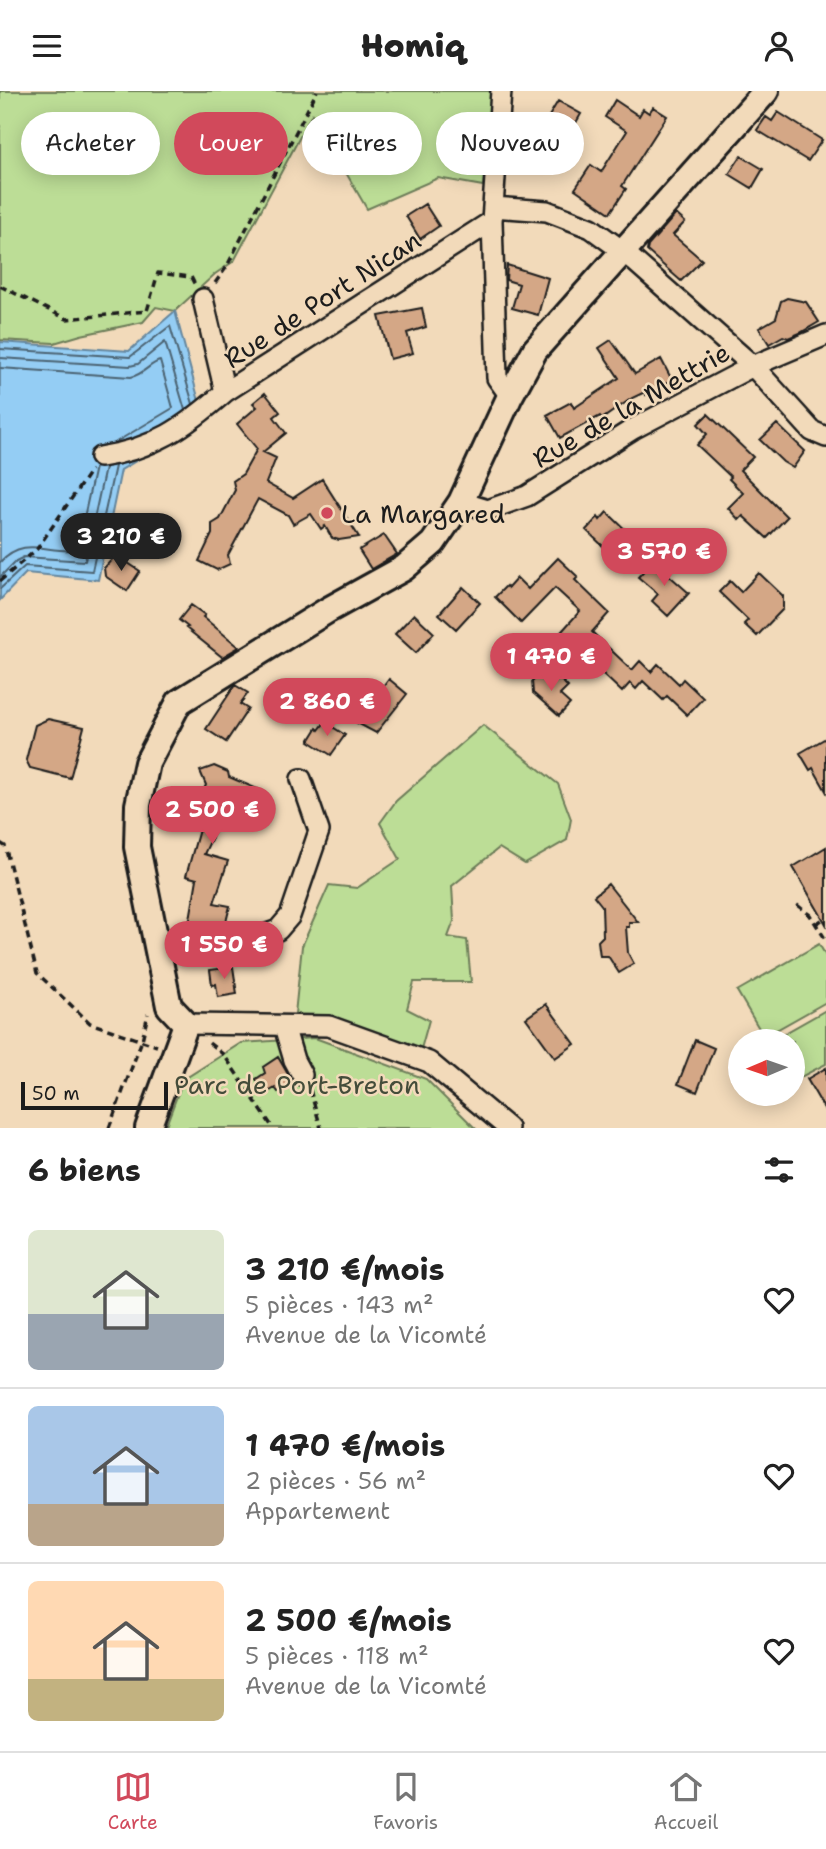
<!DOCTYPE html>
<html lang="fr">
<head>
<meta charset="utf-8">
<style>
  :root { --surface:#fff; --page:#f2f2f2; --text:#222; --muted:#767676; --line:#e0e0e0; --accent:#d1495b }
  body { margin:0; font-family:"Shantell Sans",sans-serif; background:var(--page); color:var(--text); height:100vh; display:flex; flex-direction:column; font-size:26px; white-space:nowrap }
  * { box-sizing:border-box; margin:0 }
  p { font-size:23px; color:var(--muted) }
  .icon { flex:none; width:38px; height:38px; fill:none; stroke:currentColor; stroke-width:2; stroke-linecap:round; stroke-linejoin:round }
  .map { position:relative; height:1037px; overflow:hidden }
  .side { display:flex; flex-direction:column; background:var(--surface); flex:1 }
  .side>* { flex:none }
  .hud { position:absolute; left:21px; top:21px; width:784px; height:63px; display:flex; gap:14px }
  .needle { width:46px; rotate:268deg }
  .controls { position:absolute; left:728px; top:938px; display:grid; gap:14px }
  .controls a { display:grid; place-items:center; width:77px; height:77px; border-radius:50%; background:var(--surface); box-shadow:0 4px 18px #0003; font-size:35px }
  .scale { position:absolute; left:21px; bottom:18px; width:147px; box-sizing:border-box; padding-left:7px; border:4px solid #1c1c1c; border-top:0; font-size:19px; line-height:24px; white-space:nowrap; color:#1c1c1c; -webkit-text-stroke:5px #f2daba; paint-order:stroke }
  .price { position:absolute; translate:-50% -60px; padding:0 16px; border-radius:24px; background:var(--accent); color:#fff; font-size:23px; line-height:46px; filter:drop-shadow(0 2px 4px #0008) }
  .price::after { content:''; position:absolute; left:50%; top:42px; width:21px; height:16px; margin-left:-10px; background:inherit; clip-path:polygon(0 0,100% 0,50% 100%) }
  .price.current { background:#222; color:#fff }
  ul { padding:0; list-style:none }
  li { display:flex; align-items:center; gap:21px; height:175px; padding:0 28px }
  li+li { border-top:2px solid var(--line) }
  li span { display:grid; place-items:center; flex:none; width:196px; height:140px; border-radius:10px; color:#555 }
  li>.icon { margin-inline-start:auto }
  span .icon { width:84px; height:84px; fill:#fffc; stroke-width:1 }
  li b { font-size:30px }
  h2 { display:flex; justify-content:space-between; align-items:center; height:84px; padding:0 28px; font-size:30px }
  .pill { padding:0 24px; border-radius:32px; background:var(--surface); box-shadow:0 4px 18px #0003; font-size:24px; line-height:63px }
  .pill.current { background:var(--accent); color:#fff }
  header { display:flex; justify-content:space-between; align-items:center; height:91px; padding:0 28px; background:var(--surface); font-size:32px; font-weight:800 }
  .dock { display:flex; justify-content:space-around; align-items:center; height:98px; border-top:2px solid var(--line); background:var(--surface); font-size:19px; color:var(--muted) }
  .dock a { display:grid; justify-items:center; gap:4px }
  .dock .current { color:var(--accent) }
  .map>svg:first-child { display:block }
  .green { fill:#bcdd96; stroke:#6c7c59; stroke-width:2 }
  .water { fill:#94cdf4; stroke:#64869e; stroke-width:2 }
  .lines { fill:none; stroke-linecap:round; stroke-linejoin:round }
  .shore { stroke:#4c6372; stroke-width:2 }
  .building { fill:#d4a786; stroke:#1c1c1c; stroke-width:2 }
  .minor-casing { stroke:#1c1c1c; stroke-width:24 }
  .major-casing { stroke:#1c1c1c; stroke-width:30 }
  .path { stroke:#1c1c1c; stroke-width:3.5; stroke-dasharray:7 5; stroke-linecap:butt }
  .minor { stroke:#f2daba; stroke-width:19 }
  .major { stroke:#f2daba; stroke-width:24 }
  .poi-dot { fill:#d1495b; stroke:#f2daba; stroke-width:2.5 }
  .labels { text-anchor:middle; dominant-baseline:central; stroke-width:5; stroke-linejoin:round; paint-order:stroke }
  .street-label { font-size:26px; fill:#1c1c1c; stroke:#f2daba }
  .poi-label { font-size:26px; fill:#1c1c1c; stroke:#f2daba; text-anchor:start }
  .park-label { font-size:26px; fill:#444c3a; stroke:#f2daba }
</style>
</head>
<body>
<header><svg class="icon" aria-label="menu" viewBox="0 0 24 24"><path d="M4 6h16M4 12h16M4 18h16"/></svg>Homiq<svg class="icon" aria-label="person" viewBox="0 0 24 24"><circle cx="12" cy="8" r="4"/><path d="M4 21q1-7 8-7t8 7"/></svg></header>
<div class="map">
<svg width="826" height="1037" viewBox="0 0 826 1037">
  <rect width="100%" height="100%" fill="#f2daba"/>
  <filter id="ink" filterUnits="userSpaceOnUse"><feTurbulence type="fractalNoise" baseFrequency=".0143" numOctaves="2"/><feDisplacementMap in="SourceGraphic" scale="14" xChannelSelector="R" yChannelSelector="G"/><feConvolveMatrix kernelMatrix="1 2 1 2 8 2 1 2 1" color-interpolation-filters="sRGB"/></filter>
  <g filter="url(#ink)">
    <path class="green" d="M0 0H491L483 95 438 87 367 118 312 23 234 170 215 183 175 220 156 216 143 231 81 244 54 252 0 249Z
      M483 634 558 693 571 728 567 749 525 773 499 757 452 795 454 830 448 846 467 849 471 891H414L407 918 429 929 421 958 356 937 295 923 302 855 329 794 357 797 400 768 380 732 396 710Z
      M819 853 826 865V911L764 946 737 900Z
      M826 919V973L795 989 793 985V950L773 949Z
      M315 947 426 988 475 1037H165L183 989 241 952Z"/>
    <path class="water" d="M175 220 204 329 121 379 98 489 26 482 0 509V251L129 260Z"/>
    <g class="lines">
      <path class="shore" d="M0 258 130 266 170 235 193 313
        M0 267 130 275 138 273 165 251 185 319
        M0 277 131 286C143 284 150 272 160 270L173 317 116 351
        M0 471C25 444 47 463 77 459L95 376
        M0 486 16 470 24 466 85 470 105 377
        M0 498 25 475 92 480 115 375"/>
    </g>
    <path class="building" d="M615 9 639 25 643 18 649 22 653 16 667 25 622 95 626 98 610 122 575 98 591 74 601 81 627 40 605 26Z
      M558 10 581 23 565 51 542 37Z
      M778 21 822 49 808 70 757 39 766 26 772 30Z
      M741 65 763 78 752 97 729 83Z
      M425 113 439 135 420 148 406 125Z
      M676 123 685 131 673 144 702 169 681 190 647 160 648 155Z
      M507 174 548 187 538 224 512 217 519 193 506 189Z
      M787 207 806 211 819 231 800 242 788 247 783 245 769 253 759 237 776 227 781 210Z
      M422 217 426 236 407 242 413 262 390 268 379 225Z
      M611 249 635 283 661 268 672 289 646 304 645 301 632 307 602 328 600 325 560 347 547 324 571 311 574 317 619 287 599 257Z
      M265 302 280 321 274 326 286 342 263 361 276 367 266 392 293 407 322 388 359 446 339 449 332 447 325 435 321 438 311 423 293 433 288 424 258 408 228 464 230 473 217 479 199 470 212 443V433L220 428 235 399 233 390 243 383 257 358 237 333 257 316 253 312Z
      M708 323 753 366 740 379 787 426 767 447 743 425 739 429 728 417 743 402 729 388 731 386 697 354 707 343 698 333Z
      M777 333 805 360 793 377 783 371 760 349Z
      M607 421 632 445 620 458 613 451 606 458 586 439 598 426 600 429Z
      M384 444 397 463 371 478 359 459Z
      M116 464 140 480 127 500 105 485 104 477Z
      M558 467 578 486 575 489 609 522 592 541 632 579 640 570 651 581 658 573 679 593 683 588 703 607 687 624 667 605 663 609 643 590 636 598 630 592 622 601 584 565 569 582 545 559 580 520 555 497 521 532 495 506 506 495 508 497 517 487 528 498Z
      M653 470 689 502 668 525 652 510 658 503 638 486Z
      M759 482 783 505V518L757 545 744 533 748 529 719 501 730 490 741 501Z
      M463 496 480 512 456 538 439 523Z
      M191 514 205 524 203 526 239 556 222 566 186 537 188 536 179 529Z
      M414 523 434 542 416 562 395 543Z
      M537 585 558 586 568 596 560 604 570 613 559 625 533 602 532 590Z
      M389 588 407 603 376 642 357 632Z
      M235 594 248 602 240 613 248 618 226 651 206 638Z
      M48 628 84 636 70 687 30 677 26 669 35 634Z
      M325 631 345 644 331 664 309 650 317 637 319 639Z
      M826 647V700L813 677 810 679 800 662Z
      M214 675 228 681 229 686 262 700 232 711 229 710 204 763 228 770 214 812 230 815 224 839H220L189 834 197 788 186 785 200 735 189 730 206 694 200 680Z
      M826 756V833L793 776Z
      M608 793 638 831H629V836H626L628 862 634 873 619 882 608 865H600L598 850 603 845 602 815 594 805Z
      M233 876 237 903 218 906 216 893 212 894 210 879Z
      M546 913 575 953 555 967 526 927Z
      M695 949 714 957 697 1001 678 993Z
      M278 966 293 992 278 1001 275 997 265 1003 256 988 265 982 263 976Z
      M826 977V1021L807 988Z"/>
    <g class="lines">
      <g class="minor-casing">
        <path id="minor" d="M501 0 492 130 497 287 510 305
          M493 116 547 120 591 137 624 161 753 275 812 340 826 346
          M203 208 225 301
          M100 366C154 358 185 336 225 301L492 130
          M461 411 488 419 527 405 633 338 753 275 826 244
          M158 858 254 848 278 839 290 825 319 740 301 688
          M186 933 329 935 429 971 508 1037
          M284 935 294 969 302 984"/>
      </g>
      <g class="major-casing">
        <path id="major" d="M148 1037 186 933 169 915 137 756 138 714 147 672 179 611 328 519 404 477 433 452 461 411 510 305 535 259 766 0"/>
      </g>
      <path class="path" d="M215 192 226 177 317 0
        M0 195 67 228 147 220 158 182 191 186 195 194
        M0 490 37 458 91 379
        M0 752 5 755 37 882 90 932 157 955
        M797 814 810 824 826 849
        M816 833 826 826
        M209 952 224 964 273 1037
        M310 999 321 1037
        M109 1037 142 949 148 923"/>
      <use href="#minor" class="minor"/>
      <use href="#major" class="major"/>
    </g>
  </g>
  <circle class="poi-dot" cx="327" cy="422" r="7"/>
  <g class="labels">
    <g class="street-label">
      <text transform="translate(322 208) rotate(-33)">Rue de Port Nican</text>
      <text transform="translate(631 314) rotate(-30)">Rue de la Mettrie</text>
    </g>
    <g class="poi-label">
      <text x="341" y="422">La Margared</text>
    </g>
    <g class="park-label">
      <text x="297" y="993">Parc de Port-Breton</text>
    </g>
  </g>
</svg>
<div class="controls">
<a><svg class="needle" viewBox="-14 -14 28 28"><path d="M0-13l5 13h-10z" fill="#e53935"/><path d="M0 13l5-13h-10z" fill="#767676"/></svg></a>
</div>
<div class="scale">50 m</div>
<b class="price current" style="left:121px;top:482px">3 210 €</b>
<b class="price" style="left:664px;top:497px">3 570 €</b>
<b class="price" style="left:551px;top:602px">1 470 €</b>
<b class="price" style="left:327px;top:647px">2 860 €</b>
<b class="price" style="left:212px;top:755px">2 500 €</b>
<b class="price" style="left:224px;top:890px">1 550 €</b>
<div class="hud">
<a class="pill">Acheter</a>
<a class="pill current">Louer</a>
<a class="pill">Filtres</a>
<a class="pill">Nouveau</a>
</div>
</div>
<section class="side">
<h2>6 biens<svg class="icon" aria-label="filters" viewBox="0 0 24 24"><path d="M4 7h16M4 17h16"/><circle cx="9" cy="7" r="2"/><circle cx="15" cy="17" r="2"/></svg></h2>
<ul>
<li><span style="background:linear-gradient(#dfe7d0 60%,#9aa5b1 0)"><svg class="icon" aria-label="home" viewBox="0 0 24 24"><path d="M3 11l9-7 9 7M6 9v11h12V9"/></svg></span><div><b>3 210 €/mois</b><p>5 pièces · 143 m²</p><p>Avenue de la Vicomté</p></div><svg class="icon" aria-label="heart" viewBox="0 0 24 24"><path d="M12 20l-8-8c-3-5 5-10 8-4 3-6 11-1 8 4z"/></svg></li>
<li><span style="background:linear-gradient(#a9c7e8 70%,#b9a48a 0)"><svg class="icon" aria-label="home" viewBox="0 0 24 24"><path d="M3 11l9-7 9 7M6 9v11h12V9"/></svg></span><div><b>1 470 €/mois</b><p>2 pièces · 56 m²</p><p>Appartement</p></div><svg class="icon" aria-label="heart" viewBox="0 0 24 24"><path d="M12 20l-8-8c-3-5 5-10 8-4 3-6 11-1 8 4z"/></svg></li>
<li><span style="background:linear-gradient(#ffd9b3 70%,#c2b280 0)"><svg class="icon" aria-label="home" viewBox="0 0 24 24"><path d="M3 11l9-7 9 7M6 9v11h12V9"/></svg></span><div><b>2 500 €/mois</b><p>5 pièces · 118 m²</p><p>Avenue de la Vicomté</p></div><svg class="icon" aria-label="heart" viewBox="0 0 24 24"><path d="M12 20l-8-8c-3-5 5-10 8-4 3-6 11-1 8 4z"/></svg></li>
</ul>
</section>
<nav class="dock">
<a class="current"><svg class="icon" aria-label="map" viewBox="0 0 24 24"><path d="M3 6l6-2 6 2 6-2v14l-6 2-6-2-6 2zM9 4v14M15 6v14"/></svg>Carte</a>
<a><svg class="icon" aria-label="saved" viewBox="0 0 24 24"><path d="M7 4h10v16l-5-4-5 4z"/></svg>Favoris</a>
<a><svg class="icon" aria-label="home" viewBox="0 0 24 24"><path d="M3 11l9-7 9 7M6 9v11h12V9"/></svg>Accueil</a>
</nav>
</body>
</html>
